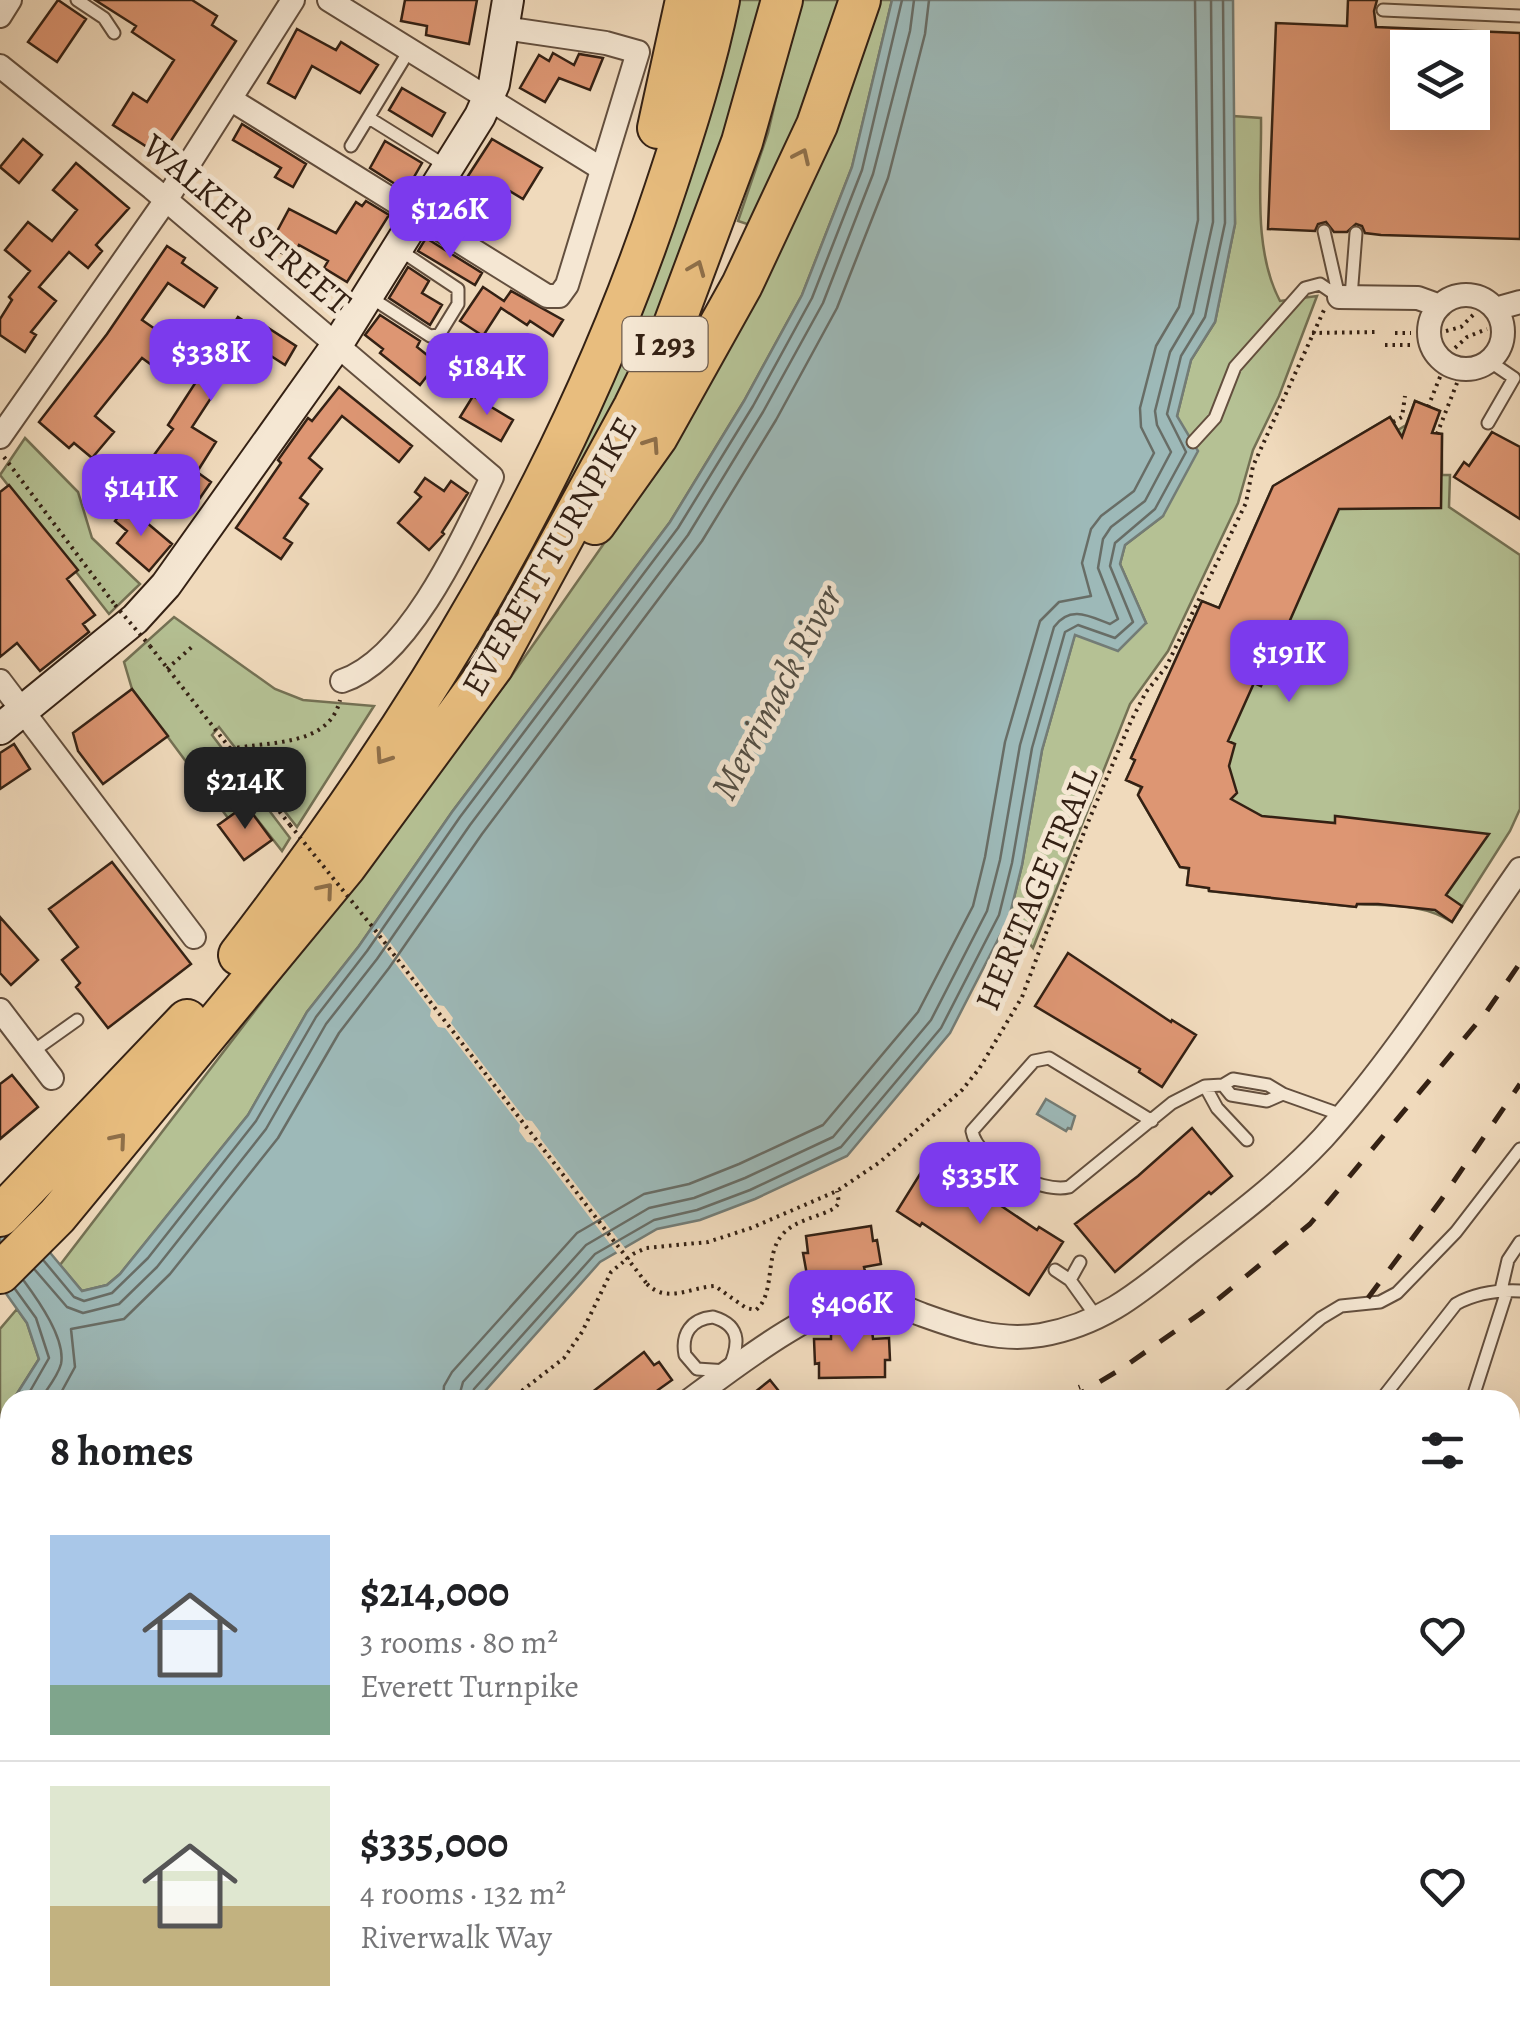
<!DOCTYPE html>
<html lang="en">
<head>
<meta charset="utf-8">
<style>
  :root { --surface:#fff; --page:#f2f2f2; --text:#202124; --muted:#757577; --line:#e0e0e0; --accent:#7c3aed }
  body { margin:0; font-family:Alegreya,serif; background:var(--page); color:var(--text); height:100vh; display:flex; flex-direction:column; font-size:38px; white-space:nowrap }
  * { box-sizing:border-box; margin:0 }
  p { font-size:32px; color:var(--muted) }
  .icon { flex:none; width:55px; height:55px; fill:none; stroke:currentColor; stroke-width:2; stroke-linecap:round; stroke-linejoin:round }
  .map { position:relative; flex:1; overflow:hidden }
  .drawer { position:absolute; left:0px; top:1390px; width:1520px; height:640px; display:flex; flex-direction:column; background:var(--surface); border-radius:30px 30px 0 0; box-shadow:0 10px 40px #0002 }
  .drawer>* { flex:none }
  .fabs { position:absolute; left:1390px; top:30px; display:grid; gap:20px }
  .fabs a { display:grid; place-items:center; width:100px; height:100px; border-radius:0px; background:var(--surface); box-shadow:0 10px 40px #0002; font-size:50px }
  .price { position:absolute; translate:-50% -85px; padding:0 22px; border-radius:20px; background:var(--accent); color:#fff; font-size:32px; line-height:65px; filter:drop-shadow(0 2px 5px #0008) }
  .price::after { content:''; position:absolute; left:50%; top:60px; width:30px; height:22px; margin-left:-15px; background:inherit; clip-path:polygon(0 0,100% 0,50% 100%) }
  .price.selected { background:#222; color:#fff }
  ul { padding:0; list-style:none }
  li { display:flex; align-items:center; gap:30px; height:250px; padding:0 50px }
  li+li { border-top:2px solid var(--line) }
  li span { display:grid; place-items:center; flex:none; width:280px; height:200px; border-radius:0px; color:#555 }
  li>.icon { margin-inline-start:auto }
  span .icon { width:120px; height:120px; fill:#fffc; stroke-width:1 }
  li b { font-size:42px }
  h2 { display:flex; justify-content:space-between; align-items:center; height:120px; padding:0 50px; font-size:42px }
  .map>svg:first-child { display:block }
  .green { fill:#b5c194; stroke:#747154; stroke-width:2.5 }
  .water { fill:#9db9b8; stroke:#737c76; stroke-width:2.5 }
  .pier { fill:#f0dabc }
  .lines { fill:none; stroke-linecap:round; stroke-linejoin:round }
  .shore { stroke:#686d66; stroke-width:2.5 }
  .building { fill:#dd9673; stroke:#342114; stroke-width:2.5; fill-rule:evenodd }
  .service-casing { stroke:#634f3e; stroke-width:15 }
  .minor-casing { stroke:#634f3e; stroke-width:26 }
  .secondary-casing { stroke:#342114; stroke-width:34 }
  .motorway-casing { stroke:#342114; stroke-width:44 }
  .path { stroke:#342114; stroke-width:4; stroke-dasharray:2.5 5; stroke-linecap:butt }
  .service { stroke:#f5e7d3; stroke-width:11 }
  .minor { stroke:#f5e7d3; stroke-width:22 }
  .secondary { stroke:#f5e7d3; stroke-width:30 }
  .motorway { stroke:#e8bd7e; stroke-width:40 }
  .rail { stroke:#342114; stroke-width:5; stroke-dasharray:18 18; stroke-linecap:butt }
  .path-bridge { stroke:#342114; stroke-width:4; stroke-dasharray:2.5 5; stroke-linecap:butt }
  .oneway { stroke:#8e6f49 }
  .labels { text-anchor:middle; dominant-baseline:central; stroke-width:10; stroke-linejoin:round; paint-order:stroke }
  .shield { fill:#f5e7d3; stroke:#6e5c4d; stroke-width:2.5 }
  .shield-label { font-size:32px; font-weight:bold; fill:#342114 }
  .street-label { font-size:35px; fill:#342114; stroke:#f5e7d3 }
  .water-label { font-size:38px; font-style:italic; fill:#544f45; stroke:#f5e7d3 }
</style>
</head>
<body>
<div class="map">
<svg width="1520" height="2030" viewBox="0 0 1520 2030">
  <rect width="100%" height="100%" fill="#f0dabc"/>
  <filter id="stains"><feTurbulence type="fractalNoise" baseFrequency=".002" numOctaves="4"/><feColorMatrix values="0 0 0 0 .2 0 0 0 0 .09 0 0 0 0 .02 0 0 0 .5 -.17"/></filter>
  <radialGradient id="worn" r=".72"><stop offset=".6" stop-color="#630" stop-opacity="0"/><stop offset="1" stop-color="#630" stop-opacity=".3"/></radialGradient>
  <path class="green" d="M733 0H761C736 106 705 214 659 312 605 428 543 539 477 648L472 645Z
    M799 0H840L801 122 753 226 738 221 768 133Z
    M877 0H892L852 167 802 295 744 401 670 522 452 812 359 946 307 1012 248 1115 120 1274 107 1285 82 1291 60 1265 510 678 635 499Z
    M1233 116 1261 118C1262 177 1252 248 1280 301L1317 296 1279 396 1253 450 1238 503 1168 651 1130 704 1033 948 1009 918 1022 865 1042 750 1075 634 1146 623 1120 564 1125 545 1163 516 1177 416 1191 360 1215 322 1235 224Z
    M1415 401 1440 411 1432 433 1442 434V475H1450L1449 507 1520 555V809L1510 831 1452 922C1423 903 1389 906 1357 904L1356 907 1209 891 1208 888 1187 885 1189 869 1180 867 1138 795 1141 787 1126 780 1135 761 1131 758 1202 601 1219 608 1273 486 1390 417 1398 430 1406 425Z
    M25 438 78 492 92 538 140 584 109 614 0 475Z
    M174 617 275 689 303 700 374 706 297 827 219 727 212 735 290 838 282 851 246 805 228 818 132 689 124 662Z
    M17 1309 27 1323 39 1359 13 1400H10L0 1421V1329Z"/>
  <path class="water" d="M892 0H1233L1235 224 1215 322 1191 360 1177 416 1198 451 1163 516 1125 545 1120 564 1146 623 1118 651 1075 635 1042 750 1022 865 1009 918 950 1033 847 1156 755 1199 700 1220 657 1229 600 1262 477 1400H13L39 1359 27 1323 0 1285V1202L37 1237 82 1291 107 1285 120 1274 248 1115 307 1012 359 946 452 812 670 522 744 401 802 295 852 167Z
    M1046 1099 1075 1116 1071 1129 1068 1128 1066 1131 1037 1114Z
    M10 1405V1960L0 1969V1421Z"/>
  <path class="pier" d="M379 928 438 1005 444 1006 453 1018 451 1023 526 1120 532 1121 541 1133 540 1138 628 1252 620 1257 533 1143 527 1142 519 1131 520 1125 445 1028 438 1027 430 1016 431 1010 372 933Z"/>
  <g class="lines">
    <path class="shore" d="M44 1261 74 1297 84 1301 112 1293 148 1258 256 1121 316 1017 367 951 460 817 678 528 753 406 812 298 862 170 902 0
      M35 1270 67 1307 83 1313 119 1304 157 1267 266 1129 326 1024 377 959 470 825 688 535 763 412 823 303 873 174 910 31 914 0
      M24 1281C38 1300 66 1339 61 1364 58 1376 47 1389 40 1400
      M15 1289 36 1318 49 1358 25 1400
      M57 1400 75 1367 71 1329 124 1319 170 1274 278 1138 339 1033 389 968 482 834 702 541 776 420 837 308 888 178 925 34 929 0
      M443 1400 444 1386 452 1372 577 1233 644 1194 689 1184 739 1164 823 1125 918 1012 973 906 985 857 1005 742 1040 621 1059 602 1091 596 1082 563 1091 529 1101 516 1134 491 1154 453 1141 427 1140 408 1156 346 1179 307 1198 220 1195 0
      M458 1400 463 1382 586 1245 649 1208 694 1198 745 1178 833 1137 931 1020 987 911 1000 860 1020 745 1054 627C1070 605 1089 616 1110 624L1118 619 1098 568 1103 539 1111 527 1145 501 1171 452 1157 425 1155 411 1170 352 1193 313 1213 222 1211 0
      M471 1400 474 1389 595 1254 654 1220 697 1210 750 1190 841 1147 941 1028 999 915 1012 863 1032 748 1065 632 1078 625 1115 638 1133 622 1110 566 1115 543 1155 509 1186 452 1167 414 1181 356 1205 317 1225 223 1223 0"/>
  </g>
  <path class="building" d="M58 0 86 19 57 62 28 42Z
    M95 0H192L217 16 212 25 236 41 161 156 113 125 133 93 147 102 174 60 132 32 136 26Z
    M405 0H477L469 44 426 35 427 26 401 21Z
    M1348 0H1377L1374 11 1376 27 1520 33V239L1381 235 1365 233 1362 226 1356 224 1347 232H1334L1326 222 1318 224 1315 231 1268 229 1276 23 1347 26ZM1408 48H1472V112H1408Z
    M297 29 336 50 341 42 378 65 360 93 312 66 295 98 268 83Z
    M553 53 574 65 579 54 603 58 590 90 559 78 545 102 520 88 539 55 549 61Z
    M402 88 445 113 432 136 389 110Z
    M242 124 306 164 293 187 275 177 281 168 233 140Z
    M23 139 42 155 19 183 0 167Z
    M492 139 542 168 523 199 488 178 483 186 468 176Z
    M385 141 422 163 406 191 370 168Z
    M76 163 129 208 96 245 102 251 88 268 69 252 39 287 56 301 31 332 36 335 25 352 0 335V319L12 300 9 297 30 271 5 250 28 222 52 241 77 210 53 190Z
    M366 201 389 215 347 282 324 268 328 261 299 245 293 258 275 250 280 241 274 237 289 209 336 233 356 202 362 206Z
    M426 238 482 273 475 285 418 251Z
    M167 246 185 258 182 263 217 288 204 307 168 283 142 320 171 340 153 366 142 358 95 416 114 432 92 458 74 443 69 448 39 422 107 334Z
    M408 267 429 281 422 293 442 305 430 325 389 298Z
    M483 287 504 301 511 291 563 320 553 336 530 321 527 325 501 308 483 336 460 321Z
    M380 315 420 341 417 347 437 363 420 385 380 353 383 349 365 335Z
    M238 317 255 328 259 322 296 346 285 365 248 341 192 427 216 442 197 472 211 482 200 498 164 472 168 466 154 455 173 429 168 425Z
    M339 387 412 446 399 462 342 416 309 458 322 469 300 498 308 504 284 538 292 543 281 559 236 528 281 463 278 460 308 418 312 421Z
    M473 396 513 420 501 441 460 417Z
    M1415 401 1440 411 1432 433 1442 434 1441 508 1339 509 1261 686 1254 683 1228 741 1235 744 1229 766 1237 793 1231 799 1262 816 1335 823V816L1489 834 1446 895 1462 906 1452 922 1435 910 1378 904H1357L1356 907 1209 891V888L1187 885 1189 868 1180 867 1138 795 1142 787 1126 780 1135 760 1131 758 1202 601 1219 608 1273 486 1390 417 1402 437Z
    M1492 432 1520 447V519L1454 477 1464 462 1469 466Z
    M425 478 444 491 451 481 468 493 442 532 444 534 429 550 398 523 421 497 415 492Z
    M9 485 78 570 67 579 95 615 83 624 89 632 40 671 17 643 0 657V492Z
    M127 506 172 544 149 571 117 543 127 531 115 521Z
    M132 689 168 736 103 784 78 751 73 733Z
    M14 744 30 769 0 789V753Z
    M246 805 272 840 244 860 218 825Z
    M112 862 191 964 108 1028 76 987 80 983 62 960 78 947 49 909Z
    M0 917 38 960 11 985 0 973Z
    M1068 953 1171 1022 1172 1020 1196 1035 1162 1087 1139 1072 1140 1069 1035 1006Z
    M12 1075 38 1107 0 1139V1084Z
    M1192 1128 1232 1176 1211 1194 1209 1192 1115 1272 1075 1224 1138 1176Z
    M930 1158 1037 1230 1039 1227 1063 1242 1029 1295 922 1223 920 1226 897 1211Z
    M871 1226 873 1241 877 1240 881 1264 864 1267 866 1275 825 1281 823 1272 807 1275 803 1253H808L806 1236Z
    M831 1330H872L873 1339 889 1338 890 1360H885V1377L819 1378V1363L815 1364 814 1339H831Z
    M644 1352 654 1365 659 1362 672 1380 658 1390 665 1400H582Z
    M770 1380 786 1400H745Z"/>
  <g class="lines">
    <g class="service-casing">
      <path id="service" d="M77 0 104 18 114 33
        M1383 10 1520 16
        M369 118 446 166
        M351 146 410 49
        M1324 231 1339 297
        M370 297 430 336 439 335 458 304V289L401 251
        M1351 297 1356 233
        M1488 423 1514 378 1489 361
        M1193 442 1215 418 1235 367 1305 288 1320 284 1339 297
        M32 1052 77 1020
        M1233 1079 1268 1085 1283 1094 1267 1101 1231 1095 1223 1085Z
        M1205 1086 1217 1108 1247 1140
        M1283 1094 1342 1115
        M1152 1121 1049 1058 1034 1061 972 1131C977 1161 1041 1194 1069 1187L1172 1103 1205 1086 1223 1085
        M1080 1262 1070 1280 1098 1319
        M1055 1270 1070 1280
        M1501 1290 1508 1260 1520 1242
        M713 1317C744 1326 738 1348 728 1371L697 1369 685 1355C681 1334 691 1319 713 1317Z
        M1225 1400 1321 1318 1341 1306 1380 1302 1397 1293 1456 1232 1520 1149
        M1381 1400 1456 1304C1476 1293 1497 1290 1520 1291
        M1472 1400 1507 1291
        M1510 1546 1520 1533
        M1510 1968 1520 1972
        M556 2020 582 2030
        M705 2020V2030
        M1318 2020 1344 2030
        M458 2030 462 2020
        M592 2030 596 2020
        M867 2030 870 2020
        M1365 2030 1370 2020"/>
    </g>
    <g class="minor-casing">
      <path id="minor" d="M329 0 602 169
        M0 16 10 0
        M0 66 152 188 492 477C463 538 409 659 342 681
        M230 99 547 296H559L567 285 638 52 606 43 504 28
        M1429 332a37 37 0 1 1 74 0a37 37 0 1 1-74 0Z
        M1339 297 1418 298 1440 306
        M1495 309 1520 302
        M0 437 166 200 293 0
        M0 681 194 937
        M0 1010 52 1078
        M690 1400C729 1371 826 1295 873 1299 890 1300 907 1309 923 1315 962 1329 999 1342 1041 1335 1105 1324 1142 1290 1191 1251 1236 1216 1284 1180 1323 1138 1397 1056 1457 959 1520 869
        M1510 1877 1520 1881
        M1510 2007 1520 2011
        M934 2030 942 2020"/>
    </g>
    <g class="secondary-casing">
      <path id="secondary" d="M0 729 135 619 166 585 337 345 480 116 494 84 508 0"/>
    </g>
    <g class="motorway-casing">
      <path id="motorway" d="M658 128 686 0
        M595 524 657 437 742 285 817 125 860 0
        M239 955C420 720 572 473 665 190 686 127 706 64 719 0
        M0 1216 187 1020
        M0 1273 57 1216 346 866 493 666 634 407 673 327 742 142 782 0"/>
    </g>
    <path class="path" d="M1446 331 1461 327 1475 313
      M1312 333 1378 332
      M1395 333H1411
      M1385 345H1411
      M1455 348 1467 337 1487 329
      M1428 407 1446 362
      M1393 422 1402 417 1405 396
      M1437 434 1457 383
      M4 457 115 605
      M150 646 290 825
      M167 669 194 645
      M230 749C269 741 329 747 340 700
      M647 1284C667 1304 691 1287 715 1286L746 1308 756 1310C776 1293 764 1254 783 1234 795 1220 819 1217 835 1208L839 1203 837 1191
      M510 1400 564 1358 582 1332 611 1272 633 1254 646 1248 708 1242 751 1228 837 1191 880 1162 962 1090 979 1069 1022 997 1086 827 1131 721 1146 692 1166 667 1246 503 1253 466 1324 310
      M0 2012 10 2003"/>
    <use href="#service" class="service"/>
    <use href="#minor" class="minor"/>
    <use href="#secondary" class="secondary"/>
    <use href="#motorway" class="motorway"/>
    <path class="rail" d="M1368 1298 1441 1200 1520 1084
      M1045 1400 1080 1387
      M1069 1400 1121 1369 1201 1313 1310 1224 1487 1011 1520 963
      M152 2030 162 2020
      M182 2030 191 2020"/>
    <path class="path-bridge" d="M115 605 150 646
      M290 825 375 930 647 1284"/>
  </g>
  <defs><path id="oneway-chevron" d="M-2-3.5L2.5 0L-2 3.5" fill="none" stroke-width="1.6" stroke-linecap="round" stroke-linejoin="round" transform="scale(2.5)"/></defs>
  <g class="oneway">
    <use href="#oneway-chevron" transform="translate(802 156) rotate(-65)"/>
    <use href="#oneway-chevron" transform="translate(697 268) rotate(-68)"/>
    <use href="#oneway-chevron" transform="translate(652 444) rotate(-56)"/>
    <use href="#oneway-chevron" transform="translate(383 757) rotate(124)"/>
    <use href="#oneway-chevron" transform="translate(326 890) rotate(-50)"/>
    <use href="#oneway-chevron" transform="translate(119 1140) rotate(-50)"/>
  </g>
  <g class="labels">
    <rect class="shield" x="622.5" y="317" width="85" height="54" rx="8"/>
    <g class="shield-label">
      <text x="665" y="344">I 293</text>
    </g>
    <g class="street-label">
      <text transform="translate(247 224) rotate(40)">WALKER STREET</text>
      <text transform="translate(549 556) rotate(-60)">EVERETT TURNPIKE</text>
      <text transform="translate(1036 888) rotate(-67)">HERITAGE TRAIL</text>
    </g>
    <g class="water-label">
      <text transform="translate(776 692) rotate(-62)">Merrimack River</text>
    </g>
  </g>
  <rect width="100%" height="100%" filter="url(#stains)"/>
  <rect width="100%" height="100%" fill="url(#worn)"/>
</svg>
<div class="fabs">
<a><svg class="icon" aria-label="layers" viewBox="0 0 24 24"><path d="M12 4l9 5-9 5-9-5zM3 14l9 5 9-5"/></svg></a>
</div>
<b class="price" style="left:450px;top:261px">$126K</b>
<b class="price" style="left:211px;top:404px">$338K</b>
<b class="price" style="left:487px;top:418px">$184K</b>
<b class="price" style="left:141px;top:539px">$141K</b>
<b class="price" style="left:1289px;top:705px">$191K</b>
<b class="price selected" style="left:245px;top:832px">$214K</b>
<b class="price" style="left:980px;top:1227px">$335K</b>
<b class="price" style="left:852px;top:1355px">$406K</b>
<section class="drawer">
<h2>8 homes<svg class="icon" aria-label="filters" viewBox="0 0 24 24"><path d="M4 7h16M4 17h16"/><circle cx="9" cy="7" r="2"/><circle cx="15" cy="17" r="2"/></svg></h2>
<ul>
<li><span style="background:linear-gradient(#a9c7e8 75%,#7fa58c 0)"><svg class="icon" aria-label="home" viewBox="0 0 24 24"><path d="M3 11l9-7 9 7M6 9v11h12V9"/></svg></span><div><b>$214,000</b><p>3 rooms · 80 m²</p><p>Everett Turnpike</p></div><svg class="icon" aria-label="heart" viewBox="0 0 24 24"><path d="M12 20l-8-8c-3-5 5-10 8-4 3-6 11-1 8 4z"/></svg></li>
<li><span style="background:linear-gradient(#dfe7d0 60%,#c2b280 0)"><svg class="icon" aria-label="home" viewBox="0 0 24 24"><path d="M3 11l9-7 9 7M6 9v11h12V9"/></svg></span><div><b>$335,000</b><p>4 rooms · 132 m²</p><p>Riverwalk Way</p></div><svg class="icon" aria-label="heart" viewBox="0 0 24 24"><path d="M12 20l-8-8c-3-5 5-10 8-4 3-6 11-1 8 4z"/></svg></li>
</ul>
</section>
</div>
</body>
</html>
